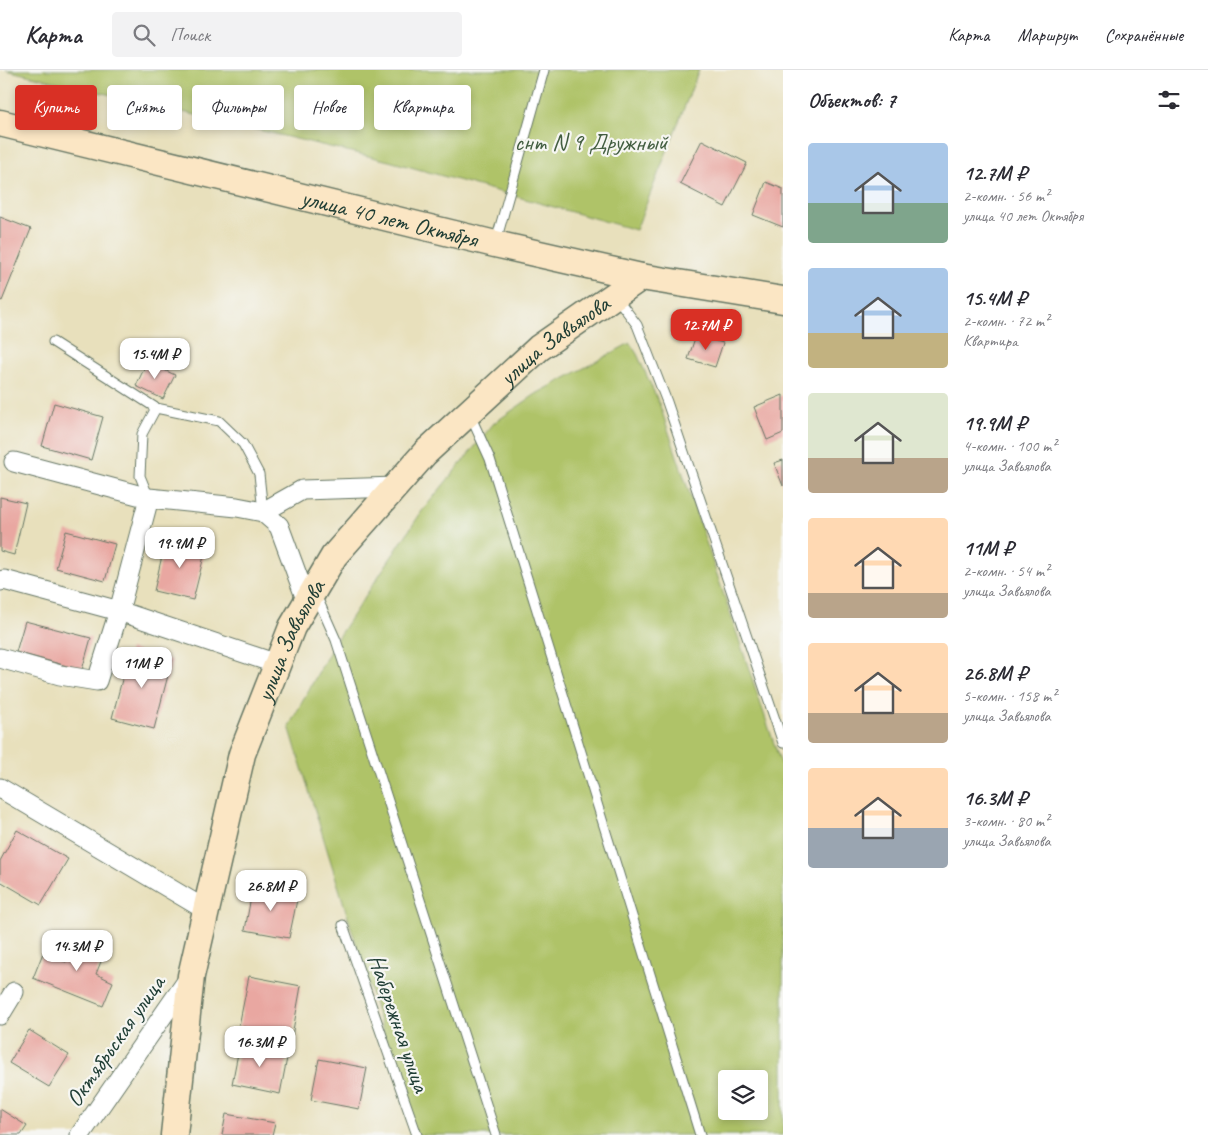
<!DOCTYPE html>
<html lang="ru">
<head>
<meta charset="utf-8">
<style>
  :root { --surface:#fff; --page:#f2f2f3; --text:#2b2b33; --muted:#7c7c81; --line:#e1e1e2; --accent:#d93025 }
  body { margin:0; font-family:Caveat,sans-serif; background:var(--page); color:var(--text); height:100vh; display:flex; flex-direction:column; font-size:19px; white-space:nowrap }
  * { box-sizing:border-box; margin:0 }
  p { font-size:16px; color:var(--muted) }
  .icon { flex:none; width:28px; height:28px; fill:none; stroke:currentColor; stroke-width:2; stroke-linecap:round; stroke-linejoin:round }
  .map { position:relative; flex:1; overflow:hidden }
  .side { display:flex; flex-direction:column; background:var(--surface); width:425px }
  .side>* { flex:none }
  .hud { position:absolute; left:15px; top:15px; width:475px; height:45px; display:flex; gap:10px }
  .fabs { position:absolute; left:718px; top:1000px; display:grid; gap:10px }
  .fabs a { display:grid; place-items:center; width:50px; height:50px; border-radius:5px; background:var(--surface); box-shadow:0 2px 8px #0003; font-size:25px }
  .price { position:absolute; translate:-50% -42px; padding:0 11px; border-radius:10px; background:#fff; color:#222; font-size:16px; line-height:32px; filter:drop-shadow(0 1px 2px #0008) }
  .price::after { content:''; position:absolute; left:50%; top:30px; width:15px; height:11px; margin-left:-8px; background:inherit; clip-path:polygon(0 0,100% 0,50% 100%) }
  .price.current { background:var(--accent); color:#fff }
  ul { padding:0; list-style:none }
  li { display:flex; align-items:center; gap:15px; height:125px; padding:0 25px }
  li span { display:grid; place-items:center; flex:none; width:140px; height:100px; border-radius:5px; color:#555 }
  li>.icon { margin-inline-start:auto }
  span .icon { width:60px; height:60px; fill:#fffc; stroke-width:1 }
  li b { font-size:21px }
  h2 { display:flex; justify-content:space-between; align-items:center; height:60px; padding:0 25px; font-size:21px }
  .pill { padding:0 18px; border-radius:5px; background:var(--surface); box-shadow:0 2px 8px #0003; font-size:18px; line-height:45px }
  .pill.current { background:var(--accent); color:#fff }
  header { display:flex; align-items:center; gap:30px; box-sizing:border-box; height:70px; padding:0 25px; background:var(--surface); border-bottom:1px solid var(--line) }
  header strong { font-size:24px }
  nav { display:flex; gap:28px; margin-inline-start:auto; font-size:18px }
  .search { width:350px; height:45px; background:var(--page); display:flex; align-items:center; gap:12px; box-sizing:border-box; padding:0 18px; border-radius:5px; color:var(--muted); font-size:19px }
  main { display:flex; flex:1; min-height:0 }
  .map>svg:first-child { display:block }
  .green { fill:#afc367; stroke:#67804e; fill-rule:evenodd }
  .building { fill:#e9a7a1 }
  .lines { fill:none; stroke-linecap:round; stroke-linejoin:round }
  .lane-casing { stroke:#657664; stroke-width:11 }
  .street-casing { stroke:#657664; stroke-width:21 }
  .secondary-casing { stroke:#657664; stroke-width:29 }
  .lane { stroke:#fff; stroke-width:9 }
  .street { stroke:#fff; stroke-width:19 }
  .secondary { stroke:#fbe6c4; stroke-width:26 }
  .labels { text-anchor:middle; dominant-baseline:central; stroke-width:4.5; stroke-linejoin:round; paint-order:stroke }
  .park-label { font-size:24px; fill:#435e41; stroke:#f6f6f2 }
  .street-label { font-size:24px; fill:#1f3d34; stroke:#f6f6f2 }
</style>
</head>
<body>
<header>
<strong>Карта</strong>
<div class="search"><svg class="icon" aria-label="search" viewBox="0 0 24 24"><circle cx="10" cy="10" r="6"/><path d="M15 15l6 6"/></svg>Поиск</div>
<nav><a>Карта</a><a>Маршрут</a><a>Сохранённые</a></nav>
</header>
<main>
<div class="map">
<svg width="783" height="1065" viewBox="0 0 783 1065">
  <rect width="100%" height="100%" fill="#f6f6f2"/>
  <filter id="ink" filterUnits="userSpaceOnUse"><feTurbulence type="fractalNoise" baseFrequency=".02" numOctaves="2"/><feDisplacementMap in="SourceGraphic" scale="10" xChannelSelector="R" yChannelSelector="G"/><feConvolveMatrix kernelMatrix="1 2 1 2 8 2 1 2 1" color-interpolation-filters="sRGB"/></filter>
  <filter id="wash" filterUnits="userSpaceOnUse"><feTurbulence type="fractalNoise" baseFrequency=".0096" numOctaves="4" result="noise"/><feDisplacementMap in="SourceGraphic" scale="20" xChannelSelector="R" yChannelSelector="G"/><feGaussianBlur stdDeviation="1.12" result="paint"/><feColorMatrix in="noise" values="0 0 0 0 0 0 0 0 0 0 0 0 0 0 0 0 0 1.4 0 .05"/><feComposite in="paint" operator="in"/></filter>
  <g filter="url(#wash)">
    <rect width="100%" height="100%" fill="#e8e0bc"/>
    <path class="green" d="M6 0H699L636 160 389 91Z
      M630 273 637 284 659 333 783 700V1065H415L289 656 336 570 422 441 494 353 536 324ZM726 1009H759V1041H726Z"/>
    <g id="blocks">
      <path class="building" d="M702 70 747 93 725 137 680 114Z
        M766 112 783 119V157L753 145Z
        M0 147 31 159 2 231 0 230Z
        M696 265 723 273 715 297 688 289Z
        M147 292 175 305 163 329 136 316Z
        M783 325V363L767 370 754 337Z
        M54 333 103 347 91 390 42 376Z
        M783 390V416L774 393Z
        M0 427 26 433 14 485 0 481Z
        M66 461 115 474 105 511 56 498Z
        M166 468 206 478 193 530 154 521Z
        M25 551 91 568 82 600 16 582Z
        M130 579 172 590 154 659 112 648Z
        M17 760 68 789 41 835 0 811V791Z
        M253 816 298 825 289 868 245 860Z
        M76 867 106 879 96 904 113 912 103 936 33 908 43 883 66 892Z
        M249 906 301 916 292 966 239 956Z
        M29 960 69 985 49 1017 9 993Z
        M240 973 288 983 280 1024 232 1014Z
        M319 989 367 998 359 1039 311 1030Z
        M0 1039 27 1056 21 1065H0Z
        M226 1044 275 1053 272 1065H222Z"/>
    </g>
  </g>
  <g filter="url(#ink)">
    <use href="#blocks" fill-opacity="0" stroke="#657664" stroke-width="1"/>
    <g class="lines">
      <g class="lane-casing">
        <path id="lane" d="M496 171 544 0
          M616 227 637 255 667 332 783 673
          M53 272 156 338 219 351 243 374 259 404 263 442
          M470 345 490 389 700 1065
          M149 428 140 406 142 364 156 338
          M316 525 336 570 496 1065
          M343 855 417 1065"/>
      </g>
      <g class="street-casing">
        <path id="street" d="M14 392 149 428 237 437 263 442 279 456 307 532
          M263 442 302 420 396 417
          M0 511 4 510 119 541 277 594
          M0 588 60 605 97 611 119 541 149 428
          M0 718 206 840
          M0 945 14 922
          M80 1065 189 908"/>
      </g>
      <g class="secondary-casing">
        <g id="secondary">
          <path id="s1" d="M0 53 495 174 641 207 783 230"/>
          <path id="s2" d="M174 1065 191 906 242 684 292 557 334 486 425 383 539 278 641 207"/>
        </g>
      </g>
      <use href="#lane" class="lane"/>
      <use href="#street" class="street"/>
      <use href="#secondary" class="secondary"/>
    </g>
  </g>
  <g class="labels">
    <g class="park-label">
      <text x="591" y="72">снт N 9 Дружный</text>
    </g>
    <g class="street-label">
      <text stroke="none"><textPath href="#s1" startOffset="401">улица 40 лет Октября</textPath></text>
      <text stroke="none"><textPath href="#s2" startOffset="916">улица Завьялова</textPath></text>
      <text stroke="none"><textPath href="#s2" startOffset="511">улица Завьялова</textPath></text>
      <text transform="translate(399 953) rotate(71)">Набережная улица</text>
      <text transform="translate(115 971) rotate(-55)">Октябрьская улица</text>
    </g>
  </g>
</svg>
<div class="fabs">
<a><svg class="icon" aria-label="layers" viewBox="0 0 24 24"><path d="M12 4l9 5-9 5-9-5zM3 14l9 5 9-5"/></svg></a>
</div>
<b class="price current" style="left:706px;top:281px">12.7M ₽</b>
<b class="price" style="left:155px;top:310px">15.4M ₽</b>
<b class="price" style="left:180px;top:499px">19.9M ₽</b>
<b class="price" style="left:142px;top:619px">11M ₽</b>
<b class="price" style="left:271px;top:842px">26.8M ₽</b>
<b class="price" style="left:77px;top:902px">14.3M ₽</b>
<b class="price" style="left:260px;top:998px">16.3M ₽</b>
<div class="hud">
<a class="pill current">Купить</a>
<a class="pill">Снять</a>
<a class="pill">Фильтры</a>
<a class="pill">Новое</a>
<a class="pill">Квартира</a>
</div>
</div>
<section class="side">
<h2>Объектов: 7<svg class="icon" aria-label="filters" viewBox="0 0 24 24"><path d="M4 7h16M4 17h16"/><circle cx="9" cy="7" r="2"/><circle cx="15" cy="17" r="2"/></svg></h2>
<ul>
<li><span style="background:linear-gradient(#a9c7e8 60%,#7fa58c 0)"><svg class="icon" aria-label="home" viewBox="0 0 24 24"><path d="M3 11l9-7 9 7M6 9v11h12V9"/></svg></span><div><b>12.7M ₽</b><p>2-комн. · 56 m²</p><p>улица 40 лет Октября</p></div></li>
<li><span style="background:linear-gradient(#a9c7e8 65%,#c2b280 0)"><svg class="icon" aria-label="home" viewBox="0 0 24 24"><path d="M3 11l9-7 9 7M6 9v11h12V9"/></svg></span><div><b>15.4M ₽</b><p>2-комн. · 72 m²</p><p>Квартира</p></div></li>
<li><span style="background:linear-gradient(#dfe7d0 65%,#b9a48a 0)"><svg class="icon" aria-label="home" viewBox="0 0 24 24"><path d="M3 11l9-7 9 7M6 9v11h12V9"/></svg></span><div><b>19.9M ₽</b><p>4-комн. · 100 m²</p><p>улица Завьялова</p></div></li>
<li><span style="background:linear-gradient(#ffd9b3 75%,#b9a48a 0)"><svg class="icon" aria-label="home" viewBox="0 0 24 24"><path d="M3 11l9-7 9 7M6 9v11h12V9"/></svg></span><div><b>11M ₽</b><p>2-комн. · 54 m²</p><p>улица Завьялова</p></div></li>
<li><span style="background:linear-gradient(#ffd9b3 70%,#b9a48a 0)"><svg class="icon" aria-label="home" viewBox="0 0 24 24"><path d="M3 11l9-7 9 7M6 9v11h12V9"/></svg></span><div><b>26.8M ₽</b><p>5-комн. · 158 m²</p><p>улица Завьялова</p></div></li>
<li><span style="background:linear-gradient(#ffd9b3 60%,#9aa5b1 0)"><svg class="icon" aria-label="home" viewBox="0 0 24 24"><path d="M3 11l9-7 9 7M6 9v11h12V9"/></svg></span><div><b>16.3M ₽</b><p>3-комн. · 80 m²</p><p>улица Завьялова</p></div></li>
</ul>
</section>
</main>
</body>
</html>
